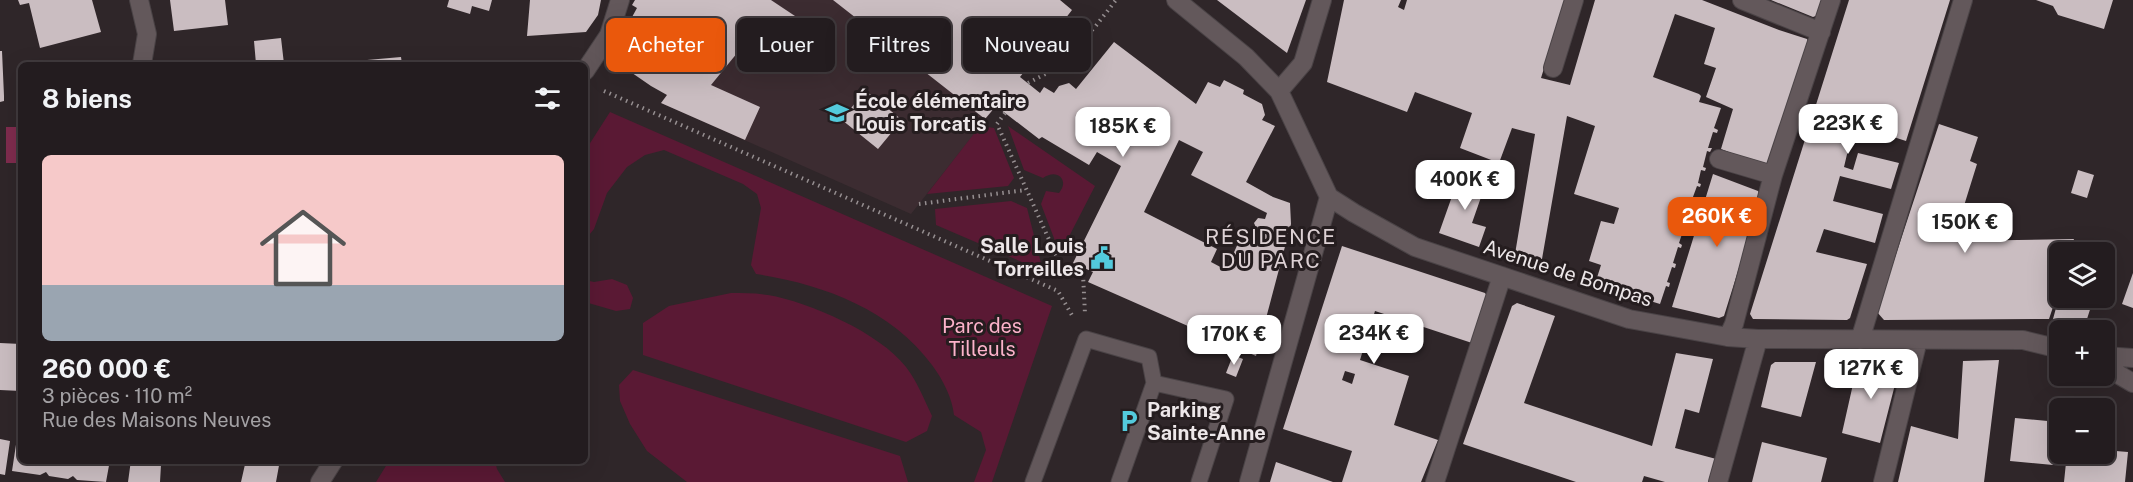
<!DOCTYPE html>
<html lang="fr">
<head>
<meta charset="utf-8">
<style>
  :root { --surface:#231c1f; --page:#2f292c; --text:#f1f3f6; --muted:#a3a1a4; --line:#403a3d; --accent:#ea580c }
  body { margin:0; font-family:"Public Sans",sans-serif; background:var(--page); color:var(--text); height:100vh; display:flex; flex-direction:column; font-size:22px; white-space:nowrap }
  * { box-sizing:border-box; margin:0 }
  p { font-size:20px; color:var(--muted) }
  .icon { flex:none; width:33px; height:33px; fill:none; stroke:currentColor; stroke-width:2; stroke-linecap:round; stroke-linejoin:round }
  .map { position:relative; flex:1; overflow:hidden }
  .panel { position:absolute; left:18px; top:62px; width:570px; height:402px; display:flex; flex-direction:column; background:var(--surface); border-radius:9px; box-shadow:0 6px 24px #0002,0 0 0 2px var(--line) }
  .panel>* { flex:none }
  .banner { position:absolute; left:606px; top:18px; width:570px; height:54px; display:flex; gap:12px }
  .buttons { position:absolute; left:2049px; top:242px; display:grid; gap:12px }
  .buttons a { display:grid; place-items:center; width:66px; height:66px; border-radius:9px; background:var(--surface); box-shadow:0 6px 24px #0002,0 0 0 2px var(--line); font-size:30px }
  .price { position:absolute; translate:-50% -51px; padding:0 14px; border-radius:12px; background:#fff; color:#222; font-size:20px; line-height:39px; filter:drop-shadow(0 2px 3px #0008) }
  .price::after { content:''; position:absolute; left:50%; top:36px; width:18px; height:14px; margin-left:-9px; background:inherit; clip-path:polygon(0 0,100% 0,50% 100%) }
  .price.active { background:var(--accent); color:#fff }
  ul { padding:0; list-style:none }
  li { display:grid; align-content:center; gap:12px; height:318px; padding:0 24px }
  li span { display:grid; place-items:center; height:186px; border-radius:9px; color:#555 }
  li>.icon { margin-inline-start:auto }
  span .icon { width:108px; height:108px; fill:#fffc; stroke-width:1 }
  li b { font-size:26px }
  h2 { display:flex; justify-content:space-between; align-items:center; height:72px; padding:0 24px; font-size:26px }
  .chip { padding:0 21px; border-radius:9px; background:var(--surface); box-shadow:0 6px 24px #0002,0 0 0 2px var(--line); font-size:21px; line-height:54px }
  .chip.active { background:var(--accent); color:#fff }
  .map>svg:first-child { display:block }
  .built { fill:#3c2c31 }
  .green { fill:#5a1934 }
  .water { fill:#7f2c4e }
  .building { fill:#cabdc1; fill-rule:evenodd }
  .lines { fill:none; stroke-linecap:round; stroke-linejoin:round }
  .lane-casing { stroke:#4a4346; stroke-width:17 }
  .street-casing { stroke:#4a4346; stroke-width:20 }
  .path { stroke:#968f91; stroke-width:4; stroke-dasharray:1.5 4.5; stroke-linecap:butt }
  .lane { stroke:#63585b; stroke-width:15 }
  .street { stroke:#63585b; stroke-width:18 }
  .labels { text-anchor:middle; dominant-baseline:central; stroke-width:6; stroke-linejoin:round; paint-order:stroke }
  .poi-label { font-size:20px; font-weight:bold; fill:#ede7e9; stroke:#251d1f; text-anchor:start }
  .street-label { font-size:20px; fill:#ede7e9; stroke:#251d1f }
  .park-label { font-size:20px; fill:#fcb2ca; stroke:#251d1f }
  .neighbourhood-label { font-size:21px; letter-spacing:1.5px; fill:#ddd1d4; stroke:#251d1f }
</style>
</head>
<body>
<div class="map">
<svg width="2133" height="482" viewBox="0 0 2133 482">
  <rect width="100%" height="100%" fill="#2f2629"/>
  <path class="built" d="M771 0H1060L1072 10 911 214 661 103 678 79 665 66 786 10Z"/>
  <path class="green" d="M610 112 1052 306 992 482H974L986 450 981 432 954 415C952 397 943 380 932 365 891 309 822 284 756 274L751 265 761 208 757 194 743 184 664 150 645 155 627 167 607 193 594 229 585 240V151Z
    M980 126 994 128 1014 178 1008 186 927 194Z
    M1008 126 1095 186 1060 254 1041 204 1046 191 1059 193C1070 180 1057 168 1043 178L1024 170Z
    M1011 201 1027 208 1043 271 936 225 935 209Z
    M612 279 627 285 633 298 630 309 616 311 585 302V280L594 282Z
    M731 293C743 293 756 293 768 295 809 302 880 333 906 367 917 381 924 399 932 416L927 431 906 442 643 355V323L669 306Z
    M633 370 900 456 908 482H687L647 451 630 424 620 401 619 385Z
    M389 461H495L497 469 505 482H376Z"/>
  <path class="water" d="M6 127H21V163H6Z"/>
  <path class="building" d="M18 0H92L101 32 40 48 29 3 20 5Z
    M170 0H225L228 25 174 31Z
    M449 0H492L489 11 472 6 470 14 447 7Z
    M530 0H601L598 15 586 32 527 36Z
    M635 0H771L798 18 758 68 738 52 711 85 760 107 745 140 661 103 667 95 651 86 622 66 636 37 626 28 637 8 632 5Z
    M833 0H1060L1072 10 1020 77 1040 93 1044 87 1054 93 1059 86 1069 83 1076 89 1114 42 1196 104 1208 82 1220 87 1224 80 1244 90 1243 94 1262 104 1265 115 1262 120 1275 126 1246 182 1273 197 1290 203 1291 224 1256 356 1088 282 1093 272 1073 263 1121 166 1097 152 1089 165 1042 137 1039 139 996 106 985 119ZM1179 140 1203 152 1191 175 1267 213 1265 219 1258 218 1254 223 1258 232 1253 245 1240 239 1226 270 1211 262 1217 249 1144 212Z
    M1217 0H1306L1287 53Z
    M1344 0H1401L1398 7 1404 10 1407 0H1565L1541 78 1570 85 1595 0H1702L1779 30 1807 39 1809 44 1766 167 1721 149 1733 109 1706 97 1716 68 1704 64 1715 28 1675 14 1653 77 1699 94 1701 96 1699 102 1721 108 1714 128 1718 130 1717 133 1713 132 1708 148H1712L1710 152 1707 151 1703 167 1706 168 1705 171 1701 170 1698 183 1701 184 1700 187 1697 186 1690 205 1694 206 1693 209H1690L1684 224 1688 226 1687 229 1684 228 1679 243 1682 245 1681 248 1678 247 1673 263 1676 264 1675 268 1672 267 1667 282 1670 283 1669 287 1666 286 1660 304 1595 284 1601 265 1589 261 1601 221 1614 224 1619 208 1574 194 1595 126 1567 116 1542 259 1515 254 1535 134 1512 128 1499 163 1460 148 1472 113 1415 92 1407 112 1327 82Z
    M1771 0H1823L1818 15 1813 17Z
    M1849 0H1950L1906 141 1856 125 1848 150 1844 167 1853 170 1858 153 1899 163 1891 189 1840 176 1833 201 1883 214 1875 243 1824 229 1816 252 1867 264 1850 318 1847 320 1753 319 1750 314Z
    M2036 0H2113L2104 29 2058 15 2053 6Z
    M281 38 284 64H256L254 41Z
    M0 51H2L4 96V101L0 102Z
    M401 57 402 64H368L367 60Z
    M865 90 902 120 878 149 842 120Z
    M1939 124 1978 137 1970 161 1977 164 1953 241 2074 239 2070 252H2060V286L2049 319 1884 320 1877 312Z
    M2078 170 2094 175 2087 198 2071 193Z
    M1461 171 1487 180 1472 223 1486 227 1479 247 1439 233Z
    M1713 174 1758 191 1761 197 1724 316 1719 318 1672 307Z
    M1342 246 1485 293 1488 298 1472 343 1375 311 1360 360 1409 376 1394 425 1438 440 1421 482H1342L1352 451 1283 429ZM1345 371 1355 374 1352 384 1342 380Z
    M2133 273V308L2122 304Z
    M2059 297H2094L2087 319H2053Z
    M1517 303 1555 316 1524 403 1652 446 1676 353 1713 359 1699 413 1685 409 1675 448 1720 460 1714 482H1665L1644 476 1642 482H1576L1463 444 1512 306Z
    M0 343 21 344V391L0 390Z
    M1233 355 1243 359 1236 377 1226 373Z
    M1999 360 1984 482H1898L1911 426 1958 439 1963 361Z
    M1775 362H1816L1801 417 1761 407 1771 365Z
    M1858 362H1897L1900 365 1880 443 1842 433Z
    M2015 418 2058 422 2053 465 2010 461Z
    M17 438 21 439V460H110L106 482 77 480 73 476 68 479 49 476 46 472 40 475 12 471Z
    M0 439 10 441 5 475 0 474Z
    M1762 442 1827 458 1821 482H1752Z
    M2104 450 2128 452 2125 482H2064L2067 453H2104Z
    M131 460H147V463L161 465 160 482H128Z
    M246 460H280L276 482H241Z
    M1276 462 1333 482H1270Z"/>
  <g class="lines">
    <g class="lane-casing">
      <path id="lane" d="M1154 383 1226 399 1199 482
        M1033 482 1086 339 1149 357 1154 383 1119 482"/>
    </g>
    <g class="street-casing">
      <path id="street" d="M139 0 147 34 142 64
        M1176 0 1246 57 1279 91 1329 197 1354 213 1415 247 1629 319 1728 337 1758 339 2023 340 2060 349
        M1742 0 1821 32
        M1553 68 1574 0
        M585 71 609 35 620 0
        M1279 91 1303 63 1322 0
        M1719 159 1773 175
        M1728 337 1734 324 1773 175 1831 0
        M1860 340 1963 0
        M2104 356 2133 358
        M2104 366 2133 383
        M320 482 334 460
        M1249 482 1329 197
        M1435 482 1502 276
        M1718 482 1758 339
        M1883 482 1918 340"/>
    </g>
    <path class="path" d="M1028 83 1055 69 1095 27 1116 0
      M604 91 1058 291 1073 317
      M1005 113 997 124 1060 264 1083 274 1085 314
      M919 204 1025 190"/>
    <use href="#lane" class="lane"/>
    <use href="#street" class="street"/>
  </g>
  <defs>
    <g id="school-bare" transform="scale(1.8)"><path d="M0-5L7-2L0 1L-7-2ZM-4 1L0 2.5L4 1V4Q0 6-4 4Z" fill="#53cadc" stroke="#251d1f" stroke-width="2.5" paint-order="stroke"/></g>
    <g id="civic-bare" transform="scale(1.8)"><path d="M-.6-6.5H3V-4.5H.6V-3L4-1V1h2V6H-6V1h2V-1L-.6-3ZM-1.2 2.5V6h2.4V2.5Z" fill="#53cadc" stroke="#251d1f" stroke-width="2.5" paint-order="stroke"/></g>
    <g id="parking-bare" transform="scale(1.8)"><path d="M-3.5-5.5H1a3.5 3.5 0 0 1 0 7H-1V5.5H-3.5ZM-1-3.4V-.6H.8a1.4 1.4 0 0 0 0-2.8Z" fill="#53cadc" stroke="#251d1f" stroke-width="2.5" paint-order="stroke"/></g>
  </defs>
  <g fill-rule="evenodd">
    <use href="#school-bare" x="837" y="113"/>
    <use href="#civic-bare" x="1102" y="258"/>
    <use href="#parking-bare" x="1129" y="421"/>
  </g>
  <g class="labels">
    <g class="poi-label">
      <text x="855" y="101">École élémentaire<tspan x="855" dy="23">Louis Torcatis</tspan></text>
      <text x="1084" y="246" text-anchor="end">Salle Louis<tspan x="1084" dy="23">Torreilles</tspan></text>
      <text x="1147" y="410">Parking<tspan x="1147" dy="23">Sainte-Anne</tspan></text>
    </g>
    <g class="street-label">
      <text transform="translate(1568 273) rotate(18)">Avenue de Bompas</text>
    </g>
    <g class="park-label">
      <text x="982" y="326">Parc des<tspan x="982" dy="23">Tilleuls</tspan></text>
    </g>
    <g class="neighbourhood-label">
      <text x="1271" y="236">RÉSIDENCE<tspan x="1271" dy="24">DU PARC</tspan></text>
    </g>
  </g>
</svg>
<div class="buttons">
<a><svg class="icon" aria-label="layers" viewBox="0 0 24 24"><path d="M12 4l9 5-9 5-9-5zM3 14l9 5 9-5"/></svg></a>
<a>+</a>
<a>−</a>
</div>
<b class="price" style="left:1848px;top:155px">223K €</b>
<b class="price" style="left:1123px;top:158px">185K €</b>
<b class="price" style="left:1465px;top:211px">400K €</b>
<b class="price active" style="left:1717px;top:248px">260K €</b>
<b class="price" style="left:1965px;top:254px">150K €</b>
<b class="price" style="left:1374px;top:365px">234K €</b>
<b class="price" style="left:1234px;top:366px">170K €</b>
<b class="price" style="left:1871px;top:400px">127K €</b>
<div class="banner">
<a class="chip active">Acheter</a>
<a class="chip">Louer</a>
<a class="chip">Filtres</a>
<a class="chip">Nouveau</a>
</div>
<section class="panel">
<h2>8 biens<svg class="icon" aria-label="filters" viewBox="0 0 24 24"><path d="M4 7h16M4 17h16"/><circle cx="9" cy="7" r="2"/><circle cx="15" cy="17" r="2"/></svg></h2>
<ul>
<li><span style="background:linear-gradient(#f6c9c9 70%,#9aa5b1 0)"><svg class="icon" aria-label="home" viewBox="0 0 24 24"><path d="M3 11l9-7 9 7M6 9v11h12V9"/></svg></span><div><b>260 000 €</b><p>3 pièces · 110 m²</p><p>Rue des Maisons Neuves</p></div></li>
</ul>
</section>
</div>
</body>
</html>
